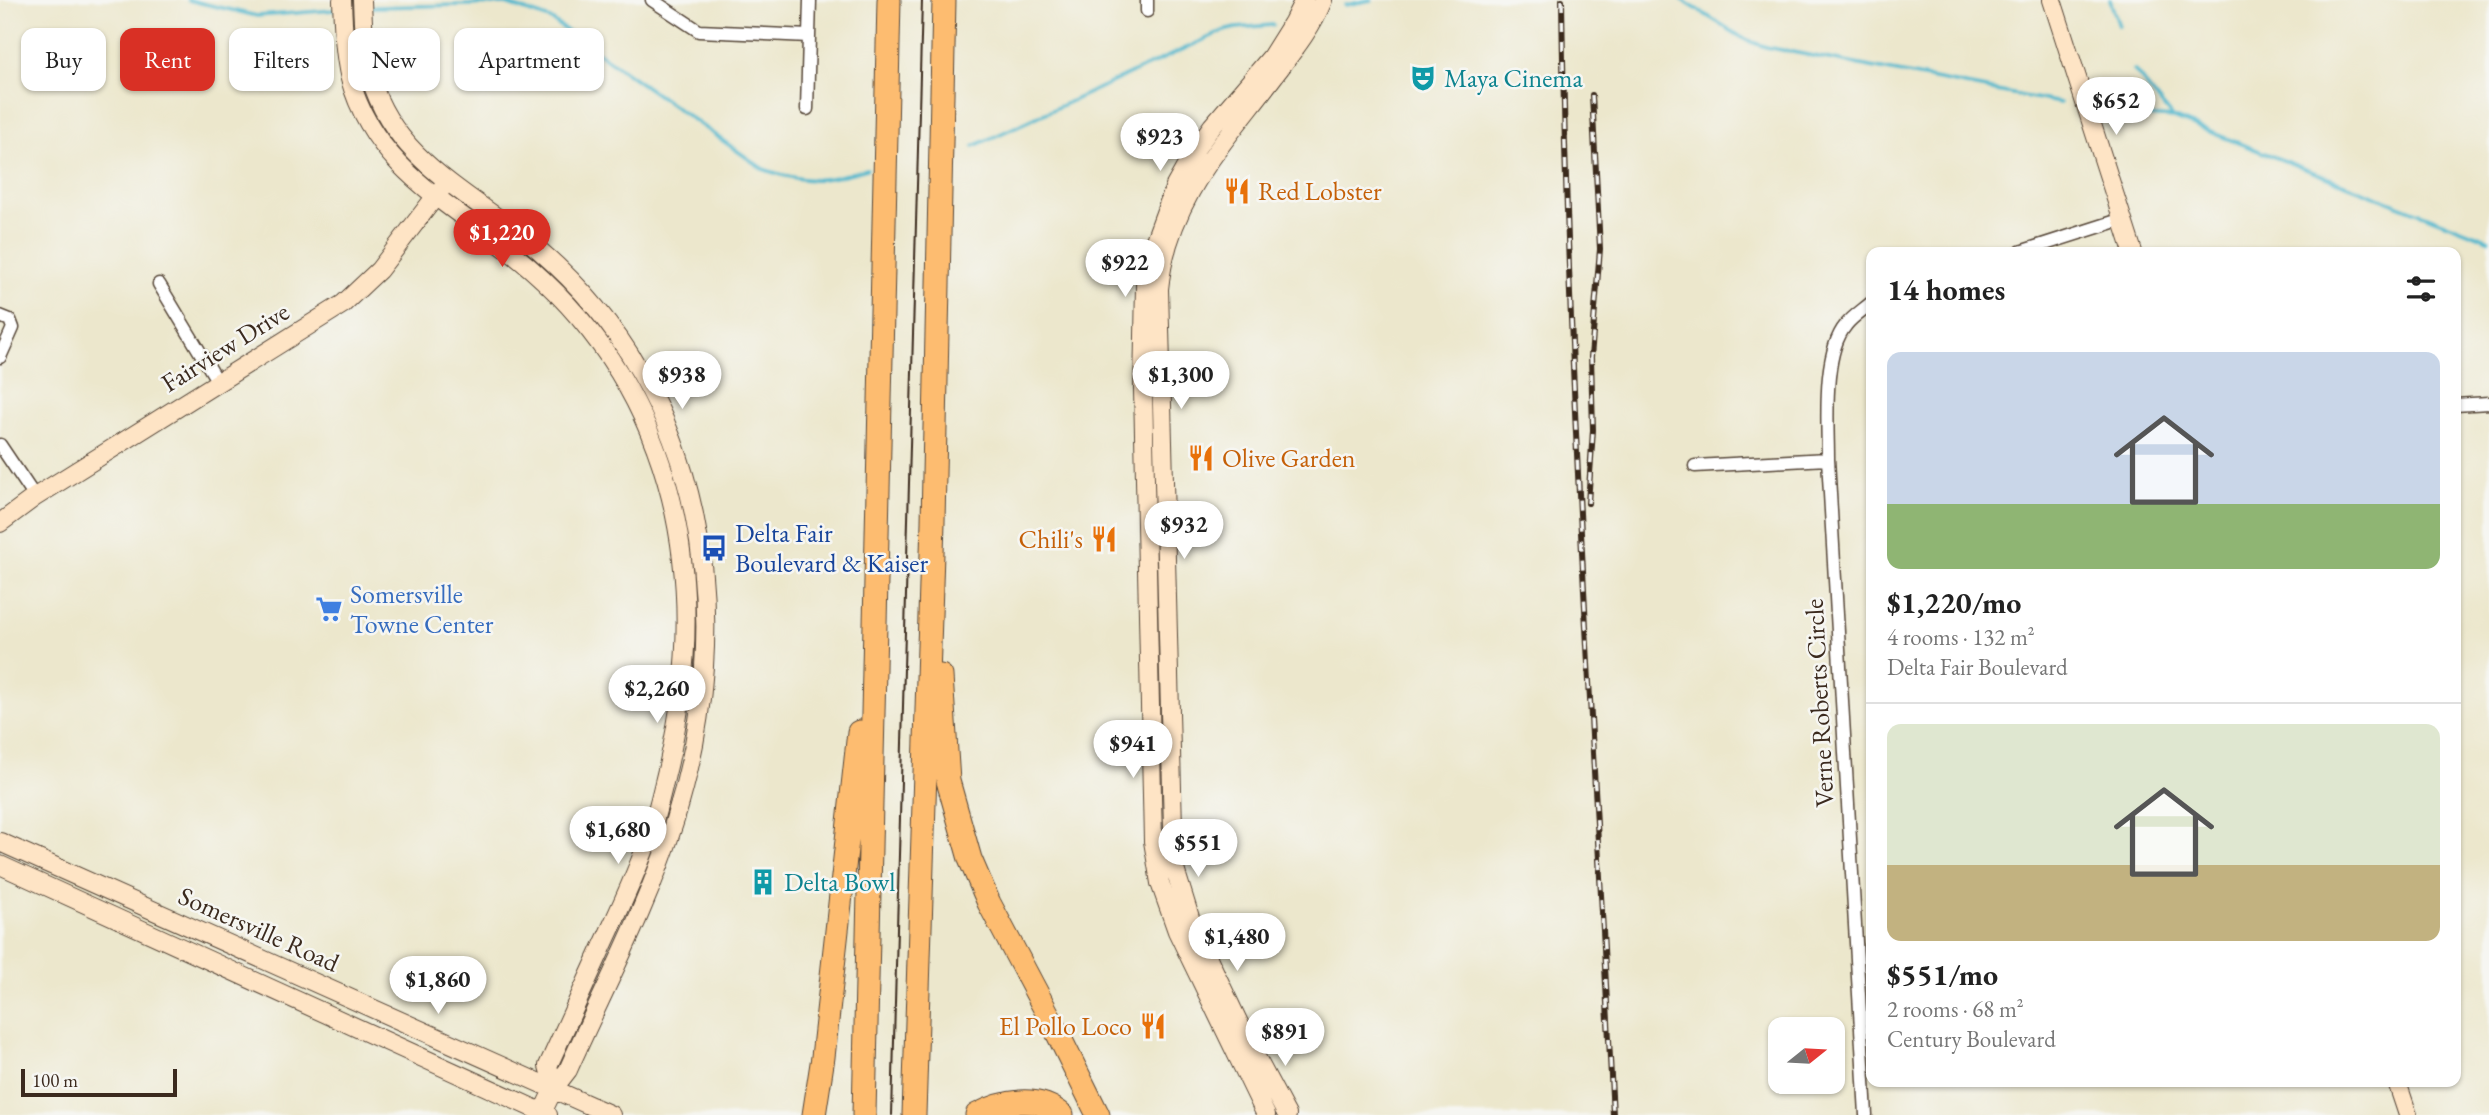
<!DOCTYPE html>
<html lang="en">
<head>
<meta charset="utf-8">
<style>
  :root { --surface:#fff; --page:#f2f2f2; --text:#222; --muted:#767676; --line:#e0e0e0; --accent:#d93025 }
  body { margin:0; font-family:"EB Garamond",serif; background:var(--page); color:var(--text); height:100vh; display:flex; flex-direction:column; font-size:26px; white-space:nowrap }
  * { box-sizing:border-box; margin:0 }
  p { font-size:23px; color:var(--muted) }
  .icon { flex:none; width:38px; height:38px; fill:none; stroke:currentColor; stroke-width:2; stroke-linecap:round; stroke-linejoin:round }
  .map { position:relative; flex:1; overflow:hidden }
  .panel { position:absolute; left:1866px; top:247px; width:595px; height:840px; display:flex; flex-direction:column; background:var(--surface); border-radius:14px; box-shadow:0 2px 5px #0004 }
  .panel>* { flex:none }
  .guide { position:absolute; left:21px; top:28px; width:665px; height:63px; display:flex; gap:14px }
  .needle { width:46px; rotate:72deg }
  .buttons { position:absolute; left:1768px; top:1017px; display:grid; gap:14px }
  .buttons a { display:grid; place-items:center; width:77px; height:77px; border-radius:14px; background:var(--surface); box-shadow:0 2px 5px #0004; font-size:35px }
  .scale { position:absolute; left:21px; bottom:18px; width:156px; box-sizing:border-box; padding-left:7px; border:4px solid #3b2a1e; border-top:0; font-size:19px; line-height:24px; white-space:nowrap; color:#3b2a1e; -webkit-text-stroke:5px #f6f6f2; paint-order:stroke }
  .price { position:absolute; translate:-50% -60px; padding:0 16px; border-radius:24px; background:#fff; color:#222; font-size:23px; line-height:46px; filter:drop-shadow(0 2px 4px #0008) }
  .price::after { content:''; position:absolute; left:50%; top:42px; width:21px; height:16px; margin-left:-10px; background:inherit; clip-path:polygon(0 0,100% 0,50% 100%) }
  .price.on { background:var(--accent); color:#fff }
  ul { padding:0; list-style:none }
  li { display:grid; align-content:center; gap:14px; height:371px; padding:0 21px }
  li+li { border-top:2px solid var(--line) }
  li span { display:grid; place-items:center; height:217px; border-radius:14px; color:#555 }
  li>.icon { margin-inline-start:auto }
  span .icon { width:126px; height:126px; fill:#fffc; stroke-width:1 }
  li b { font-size:30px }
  h2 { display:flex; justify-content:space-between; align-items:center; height:84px; padding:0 21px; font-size:30px }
  .pill { padding:0 24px; border-radius:14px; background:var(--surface); box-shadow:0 2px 5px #0004; font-size:24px; line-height:63px }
  .pill.on { background:var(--accent); color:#fff }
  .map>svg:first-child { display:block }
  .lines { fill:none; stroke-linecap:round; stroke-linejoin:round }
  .stream { stroke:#50b8ce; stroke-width:3.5 }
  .street-casing { stroke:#564638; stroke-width:15 }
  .secondary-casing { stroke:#564638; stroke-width:20 }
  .highway-casing { stroke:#564638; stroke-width:25 }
  .street { stroke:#fff; stroke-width:12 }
  .secondary { stroke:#fee4c5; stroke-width:18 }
  .highway { stroke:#fdbc6f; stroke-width:23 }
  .tram { stroke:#3b2a1e; stroke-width:2 }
  .rail-casing { stroke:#3b2a1e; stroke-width:6 }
  .rail { stroke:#f6f6f2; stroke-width:3.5; stroke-dasharray:10; stroke-linecap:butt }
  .labels { text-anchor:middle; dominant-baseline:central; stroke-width:5; stroke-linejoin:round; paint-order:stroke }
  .culture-label { font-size:26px; fill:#0d838f; stroke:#f6f6f2; text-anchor:start }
  .food-label { font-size:26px; fill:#c56008; stroke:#f6f6f2; text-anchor:start }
  .street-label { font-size:26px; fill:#3b2a1e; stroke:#f6f6f2 }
  .transit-label { font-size:26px; fill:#164399; stroke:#f6f6f2; text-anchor:start }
  .shop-label { font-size:26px; fill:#366cbe; stroke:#f6f6f2; text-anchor:start }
</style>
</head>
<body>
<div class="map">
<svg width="2489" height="1115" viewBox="0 0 2489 1115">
  <rect width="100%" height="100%" fill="#f6f6f2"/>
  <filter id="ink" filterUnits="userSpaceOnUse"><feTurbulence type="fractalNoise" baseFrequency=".0143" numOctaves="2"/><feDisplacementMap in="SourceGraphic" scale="14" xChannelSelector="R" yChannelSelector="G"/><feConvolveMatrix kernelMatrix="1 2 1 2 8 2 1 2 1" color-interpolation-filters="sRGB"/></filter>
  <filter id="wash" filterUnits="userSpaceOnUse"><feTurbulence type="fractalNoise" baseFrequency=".00686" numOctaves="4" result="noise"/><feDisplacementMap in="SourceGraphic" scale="28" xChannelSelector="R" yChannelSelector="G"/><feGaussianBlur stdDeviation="1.57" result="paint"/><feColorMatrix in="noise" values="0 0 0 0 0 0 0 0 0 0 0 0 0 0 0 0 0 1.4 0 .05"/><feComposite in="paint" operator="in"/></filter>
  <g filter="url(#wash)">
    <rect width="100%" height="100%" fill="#ece7cc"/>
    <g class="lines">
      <path class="stream" d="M188 0 257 16 334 10
        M1682 0 1746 40 1766 47 2060 103
        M2110 0 2119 26
        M1345 5 1371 0
        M372 7 506 4 550 19 763 169C809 185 822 181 867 169
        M2134 70 2172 117
        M2132 115 2174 118 2489 240
        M974 146 1223 31 1236 28 1273 25"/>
    </g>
  </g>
  <g filter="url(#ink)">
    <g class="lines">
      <g class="street-casing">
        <path id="street" d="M652 0 699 31 809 36
          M1147 11V0
          M807 109 810 0
          M2020 252 2123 219
          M159 284 218 382
          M0 316 10 320 13 328 0 357
          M2455 405 2489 403
          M0 445 35 497
          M1695 466 1828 459
          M1866 1115 1828 459C1828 423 1822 353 1846 325 1852 317 1863 310 1871 303"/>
      </g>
      <g class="secondary-casing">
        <path id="secondary" d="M342 0C343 26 344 53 350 79 376 175 463 209 531 269 678 398 711 583 668 766 662 790 657 814 649 837 637 873 620 908 604 943 585 984 567 1025 548 1066L554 1088
          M362 0C363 27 364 53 371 79 395 163 478 197 539 250 707 394 739 618 674 823 647 908 604 989 568 1070L554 1088 541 1115
          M2052 0 2133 252
          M0 523 35 497 343 304 379 270 442 188
          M0 842 611 1115
          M0 865 548 1115
          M2397 1082 2408 1115
          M1266 1115 1177 931 1160 883 1153 841 1143 389 1145 284 1151 251 1175 186 1197 147 1212 126 1271 57 1293 22 1304 0
          M1287 1115 1247 1040 1192 924 1174 866 1159 289C1168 198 1225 142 1277 72 1294 50 1313 26 1323 0"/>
      </g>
      <g class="highway-casing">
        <path id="highway" d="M941 676 948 781 970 859 989 903 1052 1022 1098 1115
          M814 1115 823 1057 859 732
          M864 1115 889 0
          M914 1115 933 522 944 0
          M977 1115C1003 1101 1038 1094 1062 1115"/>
      </g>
      <use href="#street" class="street"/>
      <use href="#secondary" class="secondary"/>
      <use href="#highway" class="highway"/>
      <path class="tram" d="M892 1115 922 0"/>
      <g class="rail-casing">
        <path id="rail" d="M1562 0C1567 372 1594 744 1613 1115
          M1588 503 1593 430 1591 357 1600 249 1592 95"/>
      </g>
      <use href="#rail" class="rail"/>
    </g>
  </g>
  <defs>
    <g id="theatre-bare" transform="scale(2.1)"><path d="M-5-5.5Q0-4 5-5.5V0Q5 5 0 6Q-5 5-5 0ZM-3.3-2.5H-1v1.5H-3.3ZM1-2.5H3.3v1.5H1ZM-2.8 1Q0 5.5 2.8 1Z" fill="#0f9aa8" stroke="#f6f6f2" stroke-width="2.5" paint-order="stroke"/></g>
    <g id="restaurant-bare" transform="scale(2.1)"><path d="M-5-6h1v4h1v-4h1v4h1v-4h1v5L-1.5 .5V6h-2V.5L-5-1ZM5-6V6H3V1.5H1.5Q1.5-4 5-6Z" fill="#e8710a" stroke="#f6f6f2" stroke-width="2.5" paint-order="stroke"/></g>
    <g id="bus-bare" transform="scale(2.1)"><path d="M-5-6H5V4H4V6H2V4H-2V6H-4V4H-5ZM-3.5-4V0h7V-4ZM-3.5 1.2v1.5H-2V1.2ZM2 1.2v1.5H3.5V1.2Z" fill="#1a4fb4" stroke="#f6f6f2" stroke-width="2.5" paint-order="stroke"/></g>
    <g id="supermarket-bare" transform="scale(2.1)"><path d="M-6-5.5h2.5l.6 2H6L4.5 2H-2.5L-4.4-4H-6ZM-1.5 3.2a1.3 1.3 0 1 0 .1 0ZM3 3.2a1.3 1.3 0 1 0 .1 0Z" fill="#3f7fe0" stroke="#f6f6f2" stroke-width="2.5" paint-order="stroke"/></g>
    <g id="building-bare" transform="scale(2.1)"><path d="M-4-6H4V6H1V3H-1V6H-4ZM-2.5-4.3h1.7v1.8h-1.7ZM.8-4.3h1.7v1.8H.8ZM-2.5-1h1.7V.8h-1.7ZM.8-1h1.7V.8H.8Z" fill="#0f9aa8" stroke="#f6f6f2" stroke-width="2.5" paint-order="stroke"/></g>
  </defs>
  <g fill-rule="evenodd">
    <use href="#theatre-bare" x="1423" y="78"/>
    <use href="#restaurant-bare" x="1237" y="191"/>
    <use href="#restaurant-bare" x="1201" y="458"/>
    <use href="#restaurant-bare" x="1104" y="539"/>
    <use href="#bus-bare" x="714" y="548"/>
    <use href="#supermarket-bare" x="329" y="609"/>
    <use href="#building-bare" x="763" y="882"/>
    <use href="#restaurant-bare" x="1153" y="1026"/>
  </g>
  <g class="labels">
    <g class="culture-label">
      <text x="1444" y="78">Maya Cinema</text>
      <text x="784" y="882">Delta Bowl</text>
    </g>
    <g class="food-label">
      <text x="1258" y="191">Red Lobster</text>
      <text x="1222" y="458">Olive Garden</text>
      <text x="1083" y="539" text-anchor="end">Chili's</text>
      <text x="1132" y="1026" text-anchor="end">El Pollo Loco</text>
    </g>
    <g class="street-label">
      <text transform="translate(225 347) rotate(-32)">Fairview Drive</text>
      <text transform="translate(1819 703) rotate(-93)">Verne Roberts Circle</text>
      <text transform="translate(259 929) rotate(24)">Somersville Road</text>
    </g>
    <g class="transit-label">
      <text x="735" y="533">Delta Fair<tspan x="735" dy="30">Boulevard &amp; Kaiser</tspan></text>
    </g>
    <g class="shop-label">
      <text x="350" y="594">Somersville<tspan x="350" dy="30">Towne Center</tspan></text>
    </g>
  </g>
</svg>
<div class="buttons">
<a><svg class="needle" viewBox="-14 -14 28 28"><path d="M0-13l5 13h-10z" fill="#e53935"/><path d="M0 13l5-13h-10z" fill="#767676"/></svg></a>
</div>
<div class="scale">100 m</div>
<b class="price" style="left:2116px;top:137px">$652</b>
<b class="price" style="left:1160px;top:173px">$923</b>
<b class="price on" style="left:502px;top:269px">$1,220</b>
<b class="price" style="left:1125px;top:299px">$922</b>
<b class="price" style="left:682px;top:411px">$938</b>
<b class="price" style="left:1181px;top:411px">$1,300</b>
<b class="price" style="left:1184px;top:561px">$932</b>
<b class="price" style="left:657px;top:725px">$2,260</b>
<b class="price" style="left:1133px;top:780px">$941</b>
<b class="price" style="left:618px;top:866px">$1,680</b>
<b class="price" style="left:1198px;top:879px">$551</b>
<b class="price" style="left:1237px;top:973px">$1,480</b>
<b class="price" style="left:438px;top:1016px">$1,860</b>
<b class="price" style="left:1285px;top:1068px">$891</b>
<div class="guide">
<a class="pill">Buy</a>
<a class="pill on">Rent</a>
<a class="pill">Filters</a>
<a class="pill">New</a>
<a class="pill">Apartment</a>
</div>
<section class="panel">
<h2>14 homes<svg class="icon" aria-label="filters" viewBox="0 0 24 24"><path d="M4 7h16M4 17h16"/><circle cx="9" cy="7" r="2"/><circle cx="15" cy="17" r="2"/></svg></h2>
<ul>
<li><span style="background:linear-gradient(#c9d6e8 70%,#8fb573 0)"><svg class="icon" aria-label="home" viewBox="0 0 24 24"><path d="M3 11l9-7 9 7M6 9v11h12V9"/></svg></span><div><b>$1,220/mo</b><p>4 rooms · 132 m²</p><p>Delta Fair Boulevard</p></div></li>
<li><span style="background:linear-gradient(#dfe7d0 65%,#c2b280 0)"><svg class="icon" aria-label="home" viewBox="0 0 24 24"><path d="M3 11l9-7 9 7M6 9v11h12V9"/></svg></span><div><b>$551/mo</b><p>2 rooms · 68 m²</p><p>Century Boulevard</p></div></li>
</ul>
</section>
</div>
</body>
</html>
